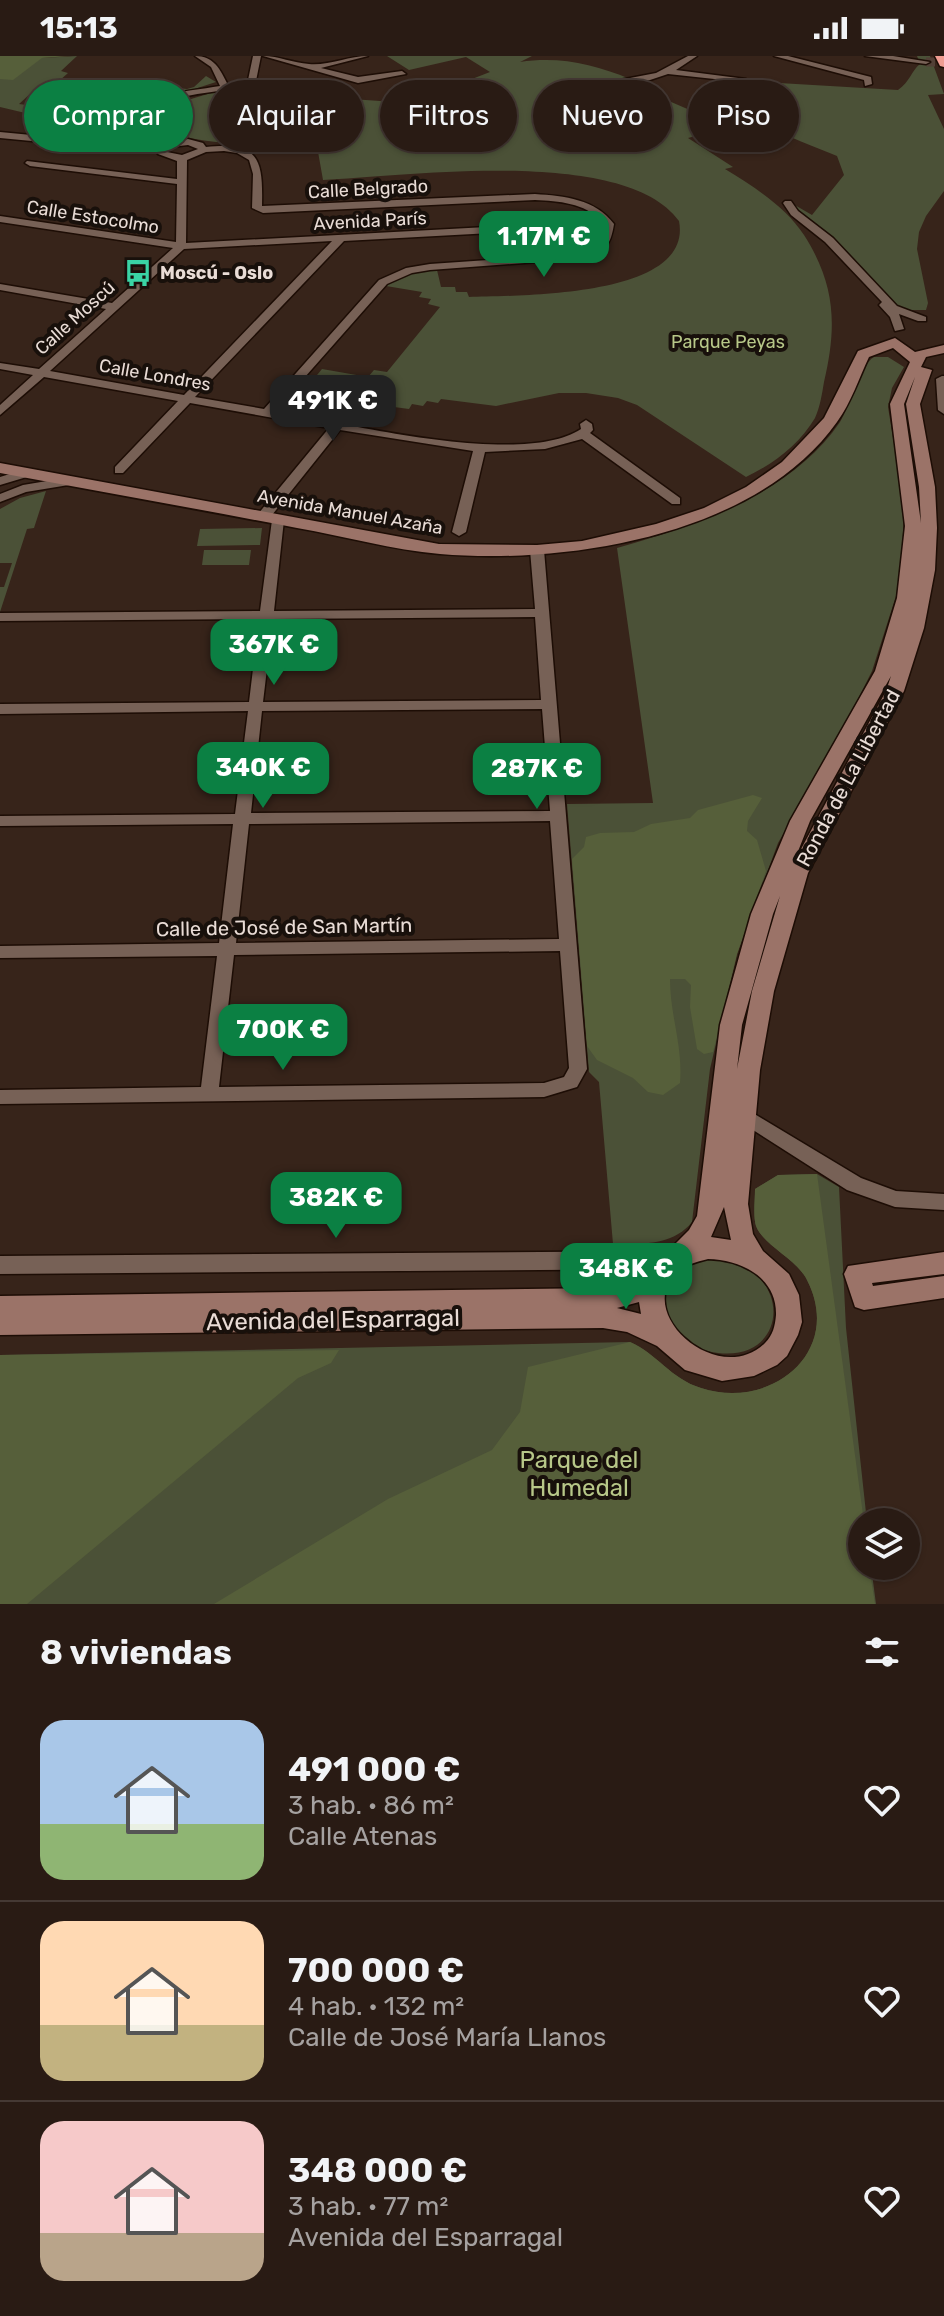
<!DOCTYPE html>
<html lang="es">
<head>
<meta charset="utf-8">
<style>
  :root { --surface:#291b14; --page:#31241d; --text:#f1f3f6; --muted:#a5a1a0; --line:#453934; --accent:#0b8043 }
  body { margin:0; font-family:Rubik,sans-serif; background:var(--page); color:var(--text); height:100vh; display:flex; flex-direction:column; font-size:30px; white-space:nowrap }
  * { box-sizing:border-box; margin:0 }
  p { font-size:26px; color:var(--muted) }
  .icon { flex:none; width:44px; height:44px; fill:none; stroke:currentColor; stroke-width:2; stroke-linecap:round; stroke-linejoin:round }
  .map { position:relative; height:1548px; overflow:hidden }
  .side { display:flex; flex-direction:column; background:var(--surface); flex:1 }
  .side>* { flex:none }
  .guide { position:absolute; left:24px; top:24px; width:896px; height:72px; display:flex; gap:16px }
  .controls { position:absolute; left:848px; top:1452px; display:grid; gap:16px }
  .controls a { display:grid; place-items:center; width:72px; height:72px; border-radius:50%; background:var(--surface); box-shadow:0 2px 6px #0004,0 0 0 2px var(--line); font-size:40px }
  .price { position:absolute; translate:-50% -68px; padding:0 18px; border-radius:16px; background:var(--accent); color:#fff; font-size:26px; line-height:52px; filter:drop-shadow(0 2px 4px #0008) }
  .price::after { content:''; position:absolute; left:50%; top:48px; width:24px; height:18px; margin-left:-12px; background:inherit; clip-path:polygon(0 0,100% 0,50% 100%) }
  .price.current { background:#222; color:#fff }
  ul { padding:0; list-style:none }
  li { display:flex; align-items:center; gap:24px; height:200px; padding:0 40px }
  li+li { border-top:2px solid var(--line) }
  li span { display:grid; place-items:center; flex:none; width:224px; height:160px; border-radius:24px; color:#555 }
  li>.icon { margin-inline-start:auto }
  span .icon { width:96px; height:96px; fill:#fffc; stroke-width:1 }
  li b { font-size:34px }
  h2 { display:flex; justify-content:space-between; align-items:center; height:96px; padding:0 40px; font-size:34px }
  .tag { padding:0 28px; border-radius:36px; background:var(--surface); box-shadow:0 2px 6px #0004,0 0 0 2px var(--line); font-size:28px; line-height:72px }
  .tag.current { background:var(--accent); color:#fff }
  .status { display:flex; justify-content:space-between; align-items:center; height:56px; padding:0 40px; background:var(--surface); direction:ltr }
  .status svg { height:22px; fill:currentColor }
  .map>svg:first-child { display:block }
  .green { fill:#4b5137 }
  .forest { fill:#565f3a }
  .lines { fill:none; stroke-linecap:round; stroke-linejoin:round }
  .street-tunnel { stroke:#524036; stroke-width:9; stroke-dasharray:9 5; stroke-linecap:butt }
  .street-casing { stroke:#1d0d05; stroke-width:3 }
  .secondary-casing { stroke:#1d0d05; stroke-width:3 }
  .highway-casing { stroke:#1d0d05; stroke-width:3 }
  .street { fill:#776156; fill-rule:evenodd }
  .secondary { fill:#9b7368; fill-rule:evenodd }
  .highway { fill:#ef9d92; fill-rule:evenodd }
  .labels { text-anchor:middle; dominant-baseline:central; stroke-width:8; stroke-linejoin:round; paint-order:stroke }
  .far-street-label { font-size:18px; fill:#e9dcd6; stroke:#18100b }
  .far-poi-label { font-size:18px; font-weight:bold; fill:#e9dcd6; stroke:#18100b; text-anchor:start }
  .far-park-label { font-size:18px; fill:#b7c788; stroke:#18100b }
  .street-label { font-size:20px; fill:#e9dcd6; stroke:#18100b }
  .near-street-label { font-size:24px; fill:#e9dcd6; stroke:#18100b }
  .near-park-label { font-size:24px; fill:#b7c788; stroke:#18100b }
</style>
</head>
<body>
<div class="status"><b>15:13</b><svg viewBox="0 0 49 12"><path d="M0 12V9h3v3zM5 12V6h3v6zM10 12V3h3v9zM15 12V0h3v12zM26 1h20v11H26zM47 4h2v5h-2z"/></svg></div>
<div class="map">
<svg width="944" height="1548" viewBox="0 0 944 1548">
  <rect width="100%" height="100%" fill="#37241a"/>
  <path class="green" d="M77 0 61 15 68 17 59 25 82 28 61 43 30 38 19 48 51 52 60 46 57 50 60 53 82 52 114 26 187 33 194 31 206 20 216 26 111 60 108 71 128 80 84 84 46 81 49 75 62 77 80 60 43 56 38 60 0 51V23H13L41 2Z
    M387 0H532L520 6C559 0 594 8 630 23L625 26 729 71 688 82 733 111 725 113C754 131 785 150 804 179 836 229 837 271 824 326 822 338 820 351 815 362 799 389 773 408 746 421L637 349 618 342 586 337H559L496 350 441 343 438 347 427 345 423 350 412 348 409 353 394 351 381 368 318 357 324 347 321 342 303 336 322 313 368 321 374 314 387 316 440 251 428 248 431 243 419 241 422 236 386 230C401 218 418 216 437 214L441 231H455L456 236H467L469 241C515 239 694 243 679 165 625 90 407 120 323 124L317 90C287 86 258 89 228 87 196 85 165 77 134 67L131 61 221 34 409 47 433 37 398 45 388 38 425 30 436 37 490 16 466 1 409 14Z
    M917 0H930L944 38 928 39 944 73V135L926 160 919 176 917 193 928 247 926 254H905L892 248 827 177 796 155 793 148 812 159 844 119 837 100C803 85 735 66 729 24L898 34C910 26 911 15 920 8Z
    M874 301H888L904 311 892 332 888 351 904 450 902 502 896 540 872 615 840 679 778 787 737 898 710 1013 692 1166C673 1190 641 1188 613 1188L599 1026 589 1016 567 748 653 747 617 492C697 469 791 438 840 366 850 350 860 309 874 301Z
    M46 435 34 472 27 473 0 556V531H4L12 507H0V453L20 442Z
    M262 472 260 489 197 490 200 473Z
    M204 494H251L249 509H202Z
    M817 1118 839 1131 846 1272 867 1466H862V1510H871L876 1548H0V1299L630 1286C656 1297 671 1323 701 1332 771 1355 844 1296 807 1224 796 1202 764 1190 756 1170 753 1160 755 1144 755 1133L778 1119Z
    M708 1202C793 1203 794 1306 718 1297 701 1295 687 1287 677 1274 661 1253 660 1225 685 1210 691 1206 701 1204 708 1202Z"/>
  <path class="forest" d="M0 0H69L42 2 13 24 0 23Z
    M753 739 762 742 748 765 747 775 757 784 766 815 737 898 713 996 704 998 697 993 690 951 691 929 685 923H670C670 960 683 989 680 1027L663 1039 648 1036 633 1022 597 1004 587 990 572 803 584 791 586 781 600 777 634 776 651 768 690 762 698 754Z
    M817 1118 864 1466 862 1510H869L875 1548H214L388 1443 492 1394 520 1356 528 1311 630 1286C656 1297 671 1323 701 1332 771 1355 844 1296 807 1224 796 1202 764 1190 756 1170 753 1160 755 1144 755 1133L778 1119Z
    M339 1294 331 1307 298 1322 27 1548H0V1299Z"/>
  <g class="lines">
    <path class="street-tunnel" d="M926 6H944"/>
    <g class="street-casing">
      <path id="street" d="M195 0C214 0 220 13 228 29L248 24 253 0H261L256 25 247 31C209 37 148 41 118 66L122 70 173 86 188 83 203 87 206 91C260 85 263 104 262 150L535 138C565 140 595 143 614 168 610 194 603 195 579 203L430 214 412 217 387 228 275 355C345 367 522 412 581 373L580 368 586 364 592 368 593 374 590 377 680 442V448H672L582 383 545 393 485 396 466 476 459 480 452 476 473 395 340 374 268 464H258V458L329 372 190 347 123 417H115V411L178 345 44 321 0 359V349L33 319 0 313V307L39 313 106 253 0 234V228L112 247 173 192 0 166V160L176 186 177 128 30 110 25 107 27 105 177 123V105L158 98 156 96 163 89 143 82 84 90 0 82V76L84 84 131 79 116 74 109 66C135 39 184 36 220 30L211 11ZM188 89 198 93 182 99 167 96 171 91ZM224 95 237 97 249 104 253 118 252 152 263 157 535 144C559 145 584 147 602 165L186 187 187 104 206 96ZM603 171 601 185 592 192 574 198 430 208 406 212 379 224 264 353 195 341 344 185ZM332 185 184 339 50 315 184 193Z
        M263 0C279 0 293 7 309 8 327 10 349 0 368 0L321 12 358 21 402 15 406 18 358 27Z
        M688 0H697L676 14 746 23 742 26 668 18 650 24 603 31 599 28 656 17Z
        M774 0H788L871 21 872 28 865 30 864 24Z
        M865 0H893L930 6 926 8Z
        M785 145H791L798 155 833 182 897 250 926 261V265H918L899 258 904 273 895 275 890 261 879 249 882 246 825 186 791 159 783 147Z
        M942 320H944V358L938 354 936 323Z
        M26 413 30 414V420L0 429V421Z
        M71 421 75 422V428L26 436 0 446V438L23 429Z
        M278 460 284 464 274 555 535 553 530 494 537 490 544 494 587 1013 577 1031 544 1041 0 1048V1034L201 1031 217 900 0 902V890L219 887 233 768 0 770V760L235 758 248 655 0 658V648L249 646 259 563 0 565V557L260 555 272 464ZM535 561 541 644 263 646 273 563ZM542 653 550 755 251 757 262 655ZM550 765 559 883 236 887 249 768ZM560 895 569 1012 564 1021 544 1027 219 1031 234 899Z
        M743 1051 861 1122 896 1135 944 1138V1154L895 1151 847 1134 736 1063 734 1058 736 1053Z
        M672 1195 679 1198 682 1204 679 1210 672 1213 0 1218V1200Z"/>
    </g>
    <g class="secondary-casing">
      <path id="secondary" d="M895 282 915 296 944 289V297L926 301 921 311 932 314 920 348 935 431 937 472 935 514 924 572 904 635 808 817 774 935 760 1014 748 1148 753 1178 763 1195 789 1218 799 1239 802 1266 798 1279 787 1300 777 1309 754 1320 722 1325 685 1314 657 1290 627 1276 603 1272 0 1279V1240L602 1232 626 1228 647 1216 689 1174 697 1160 720 969 751 858 790 765 875 615 897 542 905 470 890 348 910 306 893 292 869 301C859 322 851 347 837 366 757 479 569 509 440 498 393 494 344 480 297 472 198 453 99 435 0 417V407L439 488 537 489 582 485 656 468 704 452 746 431 782 406 824 362 858 295ZM915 321 906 348 919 431 921 467 904 348ZM891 620 886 635 793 808 810 765ZM780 840 752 935 737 1013 742 969 773 858ZM724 1151 731 1184 711 1181ZM708 1203C741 1204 777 1221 776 1259 775 1270 773 1279 765 1287 715 1335 624 1248 685 1211 691 1207 701 1205 708 1203ZM639 1246 641 1258 617 1252Z
        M944 1196V1218L872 1227 873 1230 944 1220V1242L864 1254 855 1251 844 1218 848 1210Z"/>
    </g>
    <g class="highway-casing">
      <path id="highway" d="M935 0H944V11L940 10Z"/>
    </g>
    <use href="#street" class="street"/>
    <use href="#secondary" class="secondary"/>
    <use href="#highway" class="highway"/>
  </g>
  <defs>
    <g id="bus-bare" transform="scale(2.16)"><path d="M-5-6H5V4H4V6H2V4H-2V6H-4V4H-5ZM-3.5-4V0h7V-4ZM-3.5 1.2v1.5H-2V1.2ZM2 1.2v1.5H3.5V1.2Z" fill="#3ad4a5" stroke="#18100b" stroke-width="2.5" paint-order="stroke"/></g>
  </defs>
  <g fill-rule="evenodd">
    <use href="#bus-bare" x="138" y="217"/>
  </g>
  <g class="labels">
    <g class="far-street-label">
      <text transform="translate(368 133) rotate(-3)">Calle Belgrado</text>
      <text transform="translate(93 161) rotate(9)">Calle Estocolmo</text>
      <text transform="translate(370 165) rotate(-3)">Avenida París</text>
      <text transform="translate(75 262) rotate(-42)">Calle Moscú</text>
      <text transform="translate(155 319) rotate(10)">Calle Londres</text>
      <text transform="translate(350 456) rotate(10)">Avenida Manuel Azaña</text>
    </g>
    <g class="far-poi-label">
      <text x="160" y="217">Moscú - Oslo</text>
    </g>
    <g class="far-park-label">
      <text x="728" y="286">Parque Peyas</text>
    </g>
    <g class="street-label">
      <text transform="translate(848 722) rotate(-62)">Ronda de La Libertad</text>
      <text transform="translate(284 871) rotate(-1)">Calle de José de San Martín</text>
    </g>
    <g class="near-street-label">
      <text transform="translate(333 1264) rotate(-1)">Avenida del Esparragal</text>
    </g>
    <g class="near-park-label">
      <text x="579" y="1404">Parque del<tspan x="579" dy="28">Humedal</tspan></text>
    </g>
  </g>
</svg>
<div class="controls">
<a><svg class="icon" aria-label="layers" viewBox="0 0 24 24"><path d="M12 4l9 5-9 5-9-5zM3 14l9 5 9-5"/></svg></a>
</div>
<b class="price" style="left:544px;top:223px">1.17M €</b>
<b class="price current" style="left:333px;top:387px">491K €</b>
<b class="price" style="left:274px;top:631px">367K €</b>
<b class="price" style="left:263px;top:754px">340K €</b>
<b class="price" style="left:537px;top:755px">287K €</b>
<b class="price" style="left:283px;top:1016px">700K €</b>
<b class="price" style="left:336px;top:1184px">382K €</b>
<b class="price" style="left:626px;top:1255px">348K €</b>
<div class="guide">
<a class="tag current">Comprar</a>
<a class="tag">Alquilar</a>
<a class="tag">Filtros</a>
<a class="tag">Nuevo</a>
<a class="tag">Piso</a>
</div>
</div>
<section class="side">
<h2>8 viviendas<svg class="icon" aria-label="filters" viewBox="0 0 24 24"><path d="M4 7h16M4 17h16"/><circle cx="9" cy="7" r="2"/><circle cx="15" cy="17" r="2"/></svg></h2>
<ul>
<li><span style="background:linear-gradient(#a9c7e8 65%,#8fb573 0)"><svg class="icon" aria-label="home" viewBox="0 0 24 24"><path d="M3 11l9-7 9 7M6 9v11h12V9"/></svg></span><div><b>491 000 €</b><p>3 hab. · 86 m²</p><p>Calle Atenas</p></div><svg class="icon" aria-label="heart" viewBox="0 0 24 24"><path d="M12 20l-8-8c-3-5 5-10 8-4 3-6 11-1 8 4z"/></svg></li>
<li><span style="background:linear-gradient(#ffd9b3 65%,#c2b280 0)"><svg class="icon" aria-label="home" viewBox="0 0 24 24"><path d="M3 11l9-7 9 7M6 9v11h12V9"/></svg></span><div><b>700 000 €</b><p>4 hab. · 132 m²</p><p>Calle de José María Llanos</p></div><svg class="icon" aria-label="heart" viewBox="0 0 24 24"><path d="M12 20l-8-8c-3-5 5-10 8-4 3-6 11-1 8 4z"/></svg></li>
<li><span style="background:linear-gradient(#f6c9c9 70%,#b9a48a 0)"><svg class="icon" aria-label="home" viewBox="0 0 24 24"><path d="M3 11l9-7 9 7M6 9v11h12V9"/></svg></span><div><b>348 000 €</b><p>3 hab. · 77 m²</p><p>Avenida del Esparragal</p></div><svg class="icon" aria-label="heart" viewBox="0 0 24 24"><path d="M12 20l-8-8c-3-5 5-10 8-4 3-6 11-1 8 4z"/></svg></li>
</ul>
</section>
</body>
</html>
